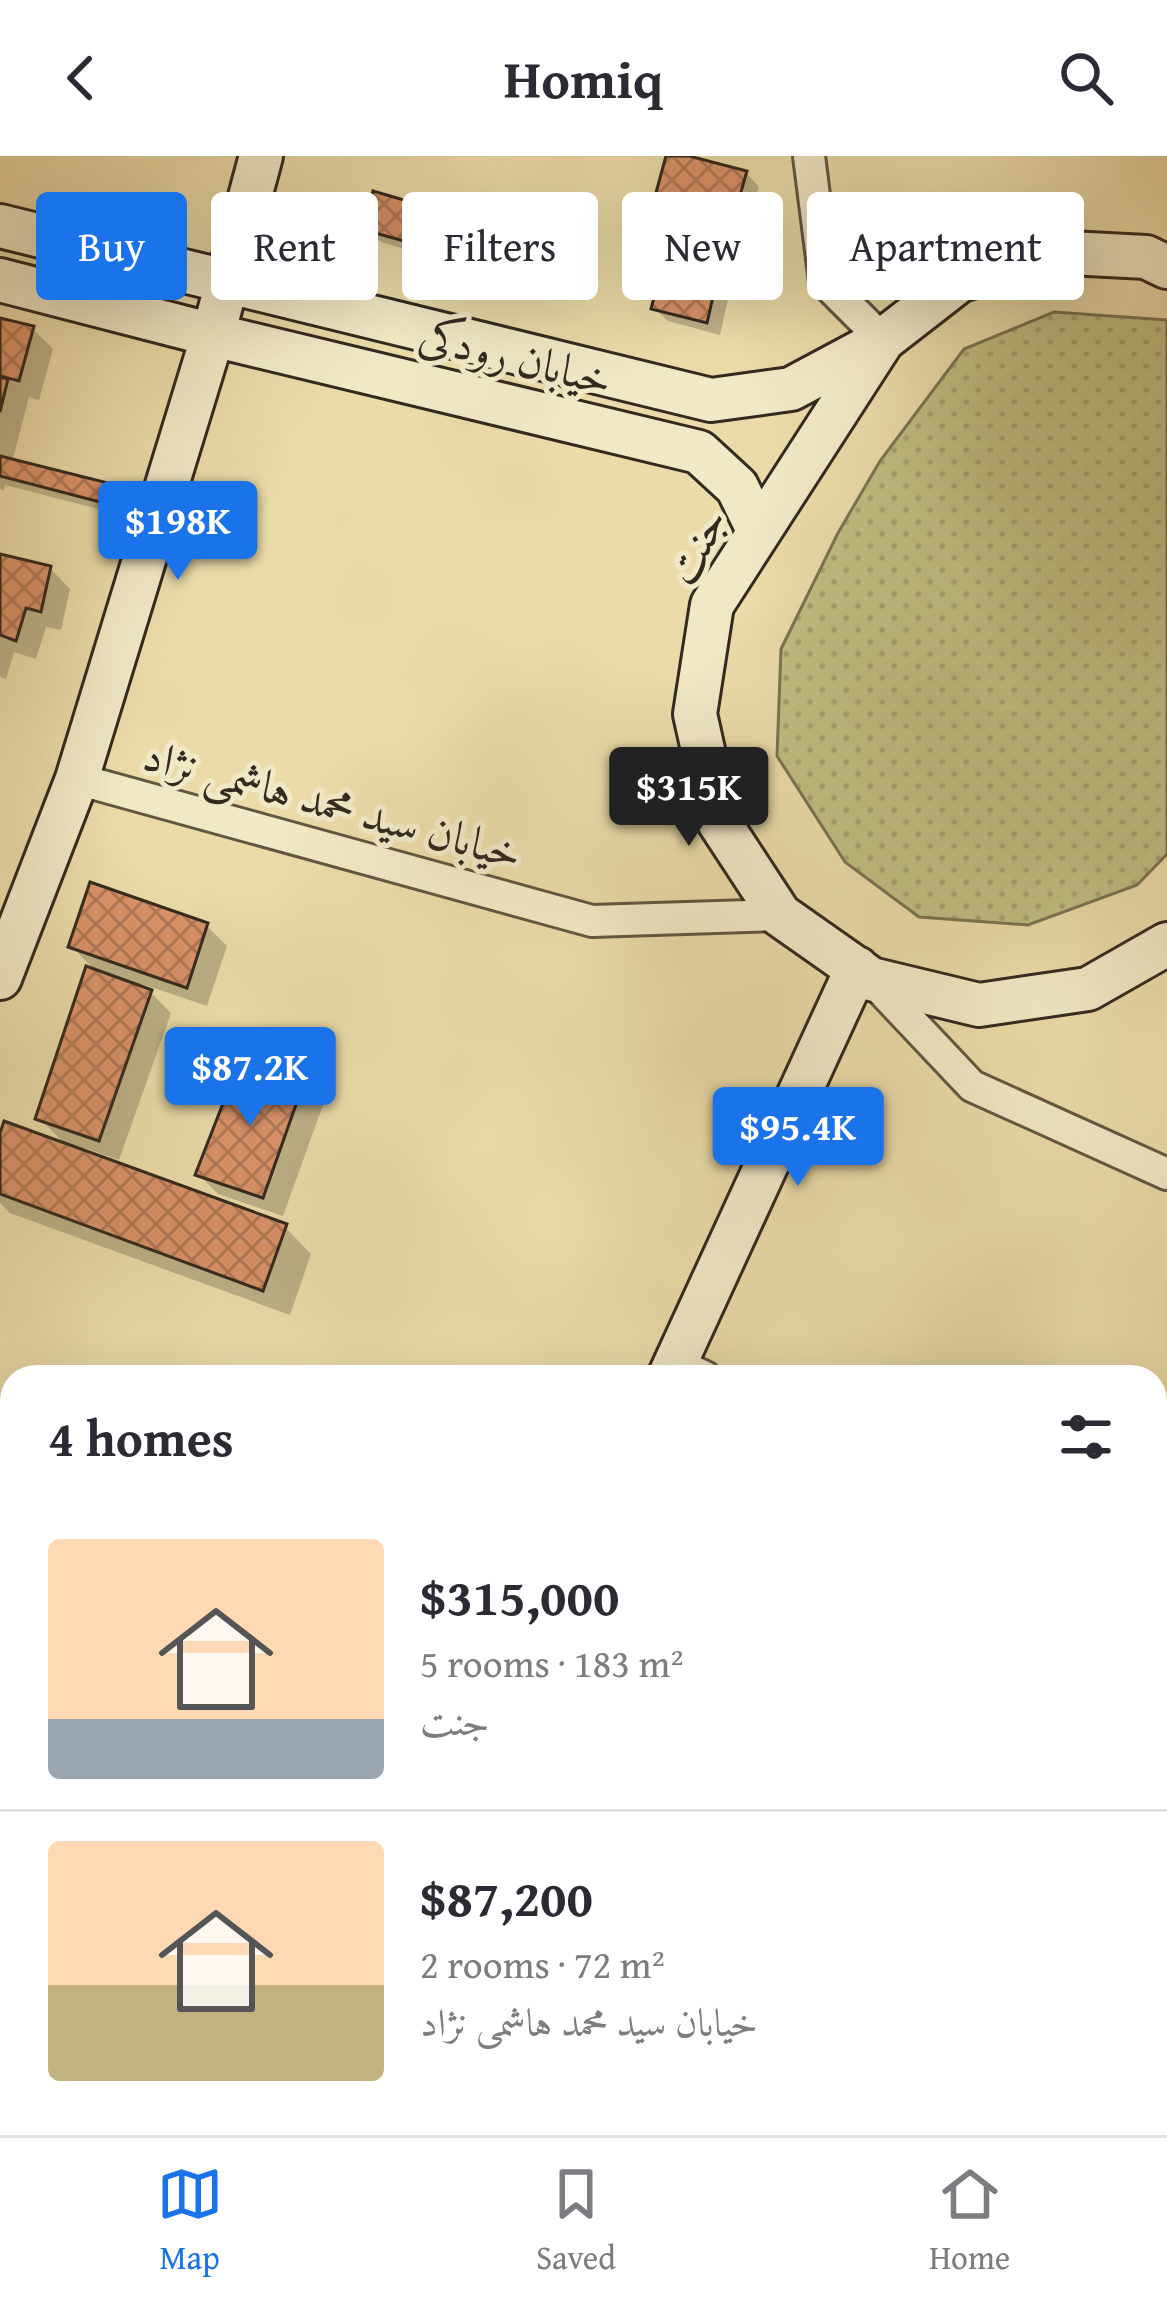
<!DOCTYPE html>
<html lang="en">
<head>
<meta charset="utf-8">
<style>
  :root { --surface:#fff; --page:#f2f2f3; --text:#2b2b33; --muted:#7c7c81; --line:#e1e1e2; --accent:#1a73e8 }
  body { margin:0; font-family:"Gentium Book Plus",Amiri,serif; background:var(--page); color:var(--text); height:100vh; display:flex; flex-direction:column; font-size:45px; white-space:nowrap }
  * { box-sizing:border-box; margin:0 }
  p { font-size:39px; color:var(--muted) }
  .icon { flex:none; width:66px; height:66px; fill:none; stroke:currentColor; stroke-width:2; stroke-linecap:round; stroke-linejoin:round }
  .map { position:relative; flex:1; overflow:hidden }
  .panel { position:absolute; left:0px; top:1209px; width:1167px; height:771px; display:flex; flex-direction:column; background:var(--surface); border-radius:36px 36px 0 0; box-shadow:0 12px 48px #0002 }
  .panel>* { flex:none }
  .hud { position:absolute; left:36px; top:36px; width:1095px; height:108px; display:flex; gap:24px }
  .price { position:absolute; translate:-50% -102px; padding:0 27px; border-radius:12px; background:var(--accent); color:#fff; font-size:39px; line-height:78px; filter:drop-shadow(0 3px 6px #0008) }
  .price::after { content:''; position:absolute; left:50%; top:72px; width:36px; height:27px; margin-left:-18px; background:inherit; clip-path:polygon(0 0,100% 0,50% 100%) }
  .price.on { background:#222; color:#fff }
  ul { padding:0; list-style:none }
  li { display:flex; align-items:center; gap:36px; height:300px; padding:0 48px }
  li+li { border-top:3px solid var(--line) }
  li span { display:grid; place-items:center; flex:none; width:336px; height:240px; border-radius:12px; color:#555 }
  li>.icon { margin-inline-start:auto }
  span .icon { width:144px; height:144px; fill:#fffc; stroke-width:1 }
  li b { font-size:51px }
  h2 { display:flex; justify-content:space-between; align-items:center; height:144px; padding:0 48px; font-size:51px }
  .pill { padding:0 42px; border-radius:12px; background:var(--surface); box-shadow:0 12px 48px #0002; font-size:42px; line-height:108px }
  .pill.on { background:var(--accent); color:#fff }
  header { display:flex; justify-content:space-between; align-items:center; height:156px; padding:0 48px; background:var(--surface); font-size:54px; font-weight:700 }
  .tabs { display:flex; justify-content:space-around; align-items:center; height:168px; border-top:3px solid var(--line); background:var(--surface); font-size:33px; color:var(--muted) }
  .tabs a { display:grid; justify-items:center; gap:6px }
  .tabs .on { color:var(--accent) }
  .map>svg:first-child { display:block }
  .park { fill:url(#park-dots); stroke:#7a7350; stroke-width:3 }
  .shadow { fill:#0003 }
  .building { fill:url(#building-cross-hatch); stroke:#34291f; stroke-width:3 }
  .lines { fill:none; stroke-linecap:round; stroke-linejoin:round }
  .street-casing { stroke:#625641; stroke-width:36 }
  .secondary-casing { stroke:#34291f; stroke-width:48 }
  .street { stroke:#f1e8c6; stroke-width:30 }
  .secondary { stroke:#f1e8c6; stroke-width:42 }
  .labels { text-anchor:middle; dominant-baseline:central; stroke-width:10; stroke-linejoin:round; paint-order:stroke }
  .street-label { font-size:45px; fill:#34291f; stroke:#f1e8c6 }
</style>
</head>
<body>
<header><svg class="icon" aria-label="back" viewBox="0 0 24 24"><path d="M15 5l-7 7 7 7"/></svg>Homiq<svg class="icon" aria-label="search" viewBox="0 0 24 24"><circle cx="10" cy="10" r="6"/><path d="M15 15l6 6"/></svg></header>
<div class="map">
<svg width="1167" height="1979" viewBox="0 0 1167 1979">
  <defs>
    <pattern id="park-dots" width="8" height="8" patternUnits="userSpaceOnUse" patternTransform="scale(3)"><rect width="8" height="8" fill="#bfbd82"/><path d="M2 2h.1M6 6h.1" fill="none" stroke="#a5a270" stroke-width="1.8" stroke-linecap="round"/></pattern>
    <pattern id="building-cross-hatch" width="8" height="8" patternUnits="userSpaceOnUse" patternTransform="scale(3)"><rect width="8" height="8" fill="#d89268"/><path d="M0 0l8 8M0 8l8-8" fill="none" stroke="#b07755"/></pattern>
  </defs>
  <rect width="100%" height="100%" fill="#eadba8"/>
  <filter id="stains"><feTurbulence type="fractalNoise" baseFrequency=".00167" numOctaves="4"/><feColorMatrix values="0 0 0 0 .2 0 0 0 0 .09 0 0 0 0 .02 0 0 0 .5 -.17"/></filter>
  <radialGradient id="worn" r=".72"><stop offset=".6" stop-color="#630" stop-opacity="0"/><stop offset="1" stop-color="#630" stop-opacity=".3"/></radialGradient>
  <path class="park" d="M1054 156 1167 164V698L1137 729 1028 769 919 761 845 706 777 600 781 493 838 377 880 305 964 193Z"/>
  <path class="shadow" d="M669 0 746 17 759 31 746 75 731 72 742 82 720 179 668 165 654 152 676 58 671 57 657 44Z
    M420 51 433 65 424 99 381 86 367 73Z
    M0 165 33 173 53 193 39 244 29 241 12 306 106 329 120 343 114 357 5 329 4 334 0 333Z
    M0 401 50 412 70 433 61 474 46 471 36 503 14 496 6 523 0 521Z
    M206 769 227 790 207 850 142 828 171 857 119 1004 85 992 83 997 285 1071 311 1098 290 1159 10 1057 0 1047V985L68 991 39 962 99 818 72 791Z
    M302 929 323 949 283 1060 218 1038 198 1018Z
    M1155 1461 1167 1467V1592L1155 1585Z
    M1155 1756 1167 1760V1837L1155 1832Z"/>
  <path class="building" d="M666 0H689L747 15 733 64 654 44Z
    M373 35 421 49 411 87 364 74Z
    M674 51 730 66 713 134 659 121Z
    M659 122 714 136 707 167 651 153Z
    M0 162 34 170 19 225 0 220Z
    M0 221 8 223 0 256Z
    M0 300 108 327 100 346 0 320Z
    M0 398 51 410 41 456 26 452 16 485 0 479Z
    M90 726 208 767 187 832 68 791Z
    M86 810 152 834 99 985 35 963Z
    M240 904 304 926 263 1042 195 1019Z
    M4 965 287 1068 263 1135 0 1038V977Z
    M1155 1458 1167 1464V1486L1155 1480Z
    M1155 1481 1167 1487V1584L1155 1577Z
    M1155 1753 1167 1757V1772L1155 1807Z"/>
  <g class="lines">
    <g class="street-casing">
      <path id="street" d="M809 0 825 126 883 184
        M77 623 592 765 780 759
        M872 824 972 930 1167 1018
        M676 1207 705 1221
        M1155 1436 1167 1442
        M0 1852 12 1824
        M1155 1958 1167 1925
        M945 1968 979 1979"/>
    </g>
    <g class="secondary-casing">
      <path id="secondary" d="M0 70 711 244 791 233 877 187
        M1167 111 1146 101 1050 96 959 125 883 184 712 449 695 558 719 666 780 759 871 823 979 849 1088 833 1167 788
        M0 124 213 179 699 296 737 331 759 376
        M0 822 77 623 213 179 261 0
        M669 1221 857 812
        M321 1979 326 1968"/>
    </g>
    <use href="#street" class="street"/>
    <use href="#secondary" class="secondary"/>
  </g>
  <g class="labels">
    <g class="street-label">
      <text transform="translate(516 200) rotate(14)">خیابان رودکی</text>
      <text transform="translate(695 389) rotate(-61)">جنت</text>
      <text transform="translate(333 647) rotate(15)">خیابان سید محمد هاشمی نژاد</text>
    </g>
  </g>
  <rect width="100%" height="100%" filter="url(#stains)"/>
  <rect width="100%" height="100%" fill="url(#worn)"/>
</svg>
<b class="price" style="left:178px;top:427px">$198K</b>
<b class="price on" style="left:689px;top:693px">$315K</b>
<b class="price" style="left:250px;top:973px">$87.2K</b>
<b class="price" style="left:798px;top:1033px">$95.4K</b>
<div class="hud">
<a class="pill on">Buy</a>
<a class="pill">Rent</a>
<a class="pill">Filters</a>
<a class="pill">New</a>
<a class="pill">Apartment</a>
</div>
<section class="panel">
<h2>4 homes<svg class="icon" aria-label="filters" viewBox="0 0 24 24"><path d="M4 7h16M4 17h16"/><circle cx="9" cy="7" r="2"/><circle cx="15" cy="17" r="2"/></svg></h2>
<ul>
<li><span style="background:linear-gradient(#ffd9b3 75%,#9aa5b1 0)"><svg class="icon" aria-label="home" viewBox="0 0 24 24"><path d="M3 11l9-7 9 7M6 9v11h12V9"/></svg></span><div><b>$315,000</b><p>5 rooms · 183 m²</p><p>جنت</p></div></li>
<li><span style="background:linear-gradient(#ffd9b3 60%,#c2b280 0)"><svg class="icon" aria-label="home" viewBox="0 0 24 24"><path d="M3 11l9-7 9 7M6 9v11h12V9"/></svg></span><div><b>$87,200</b><p>2 rooms · 72 m²</p><p>خیابان سید محمد هاشمی نژاد</p></div></li>
</ul>
</section>
</div>
<nav class="tabs">
<a class="on"><svg class="icon" aria-label="map" viewBox="0 0 24 24"><path d="M3 6l6-2 6 2 6-2v14l-6 2-6-2-6 2zM9 4v14M15 6v14"/></svg>Map</a>
<a><svg class="icon" aria-label="saved" viewBox="0 0 24 24"><path d="M7 4h10v16l-5-4-5 4z"/></svg>Saved</a>
<a><svg class="icon" aria-label="home" viewBox="0 0 24 24"><path d="M3 11l9-7 9 7M6 9v11h12V9"/></svg>Home</a>
</nav>
</body>
</html>
